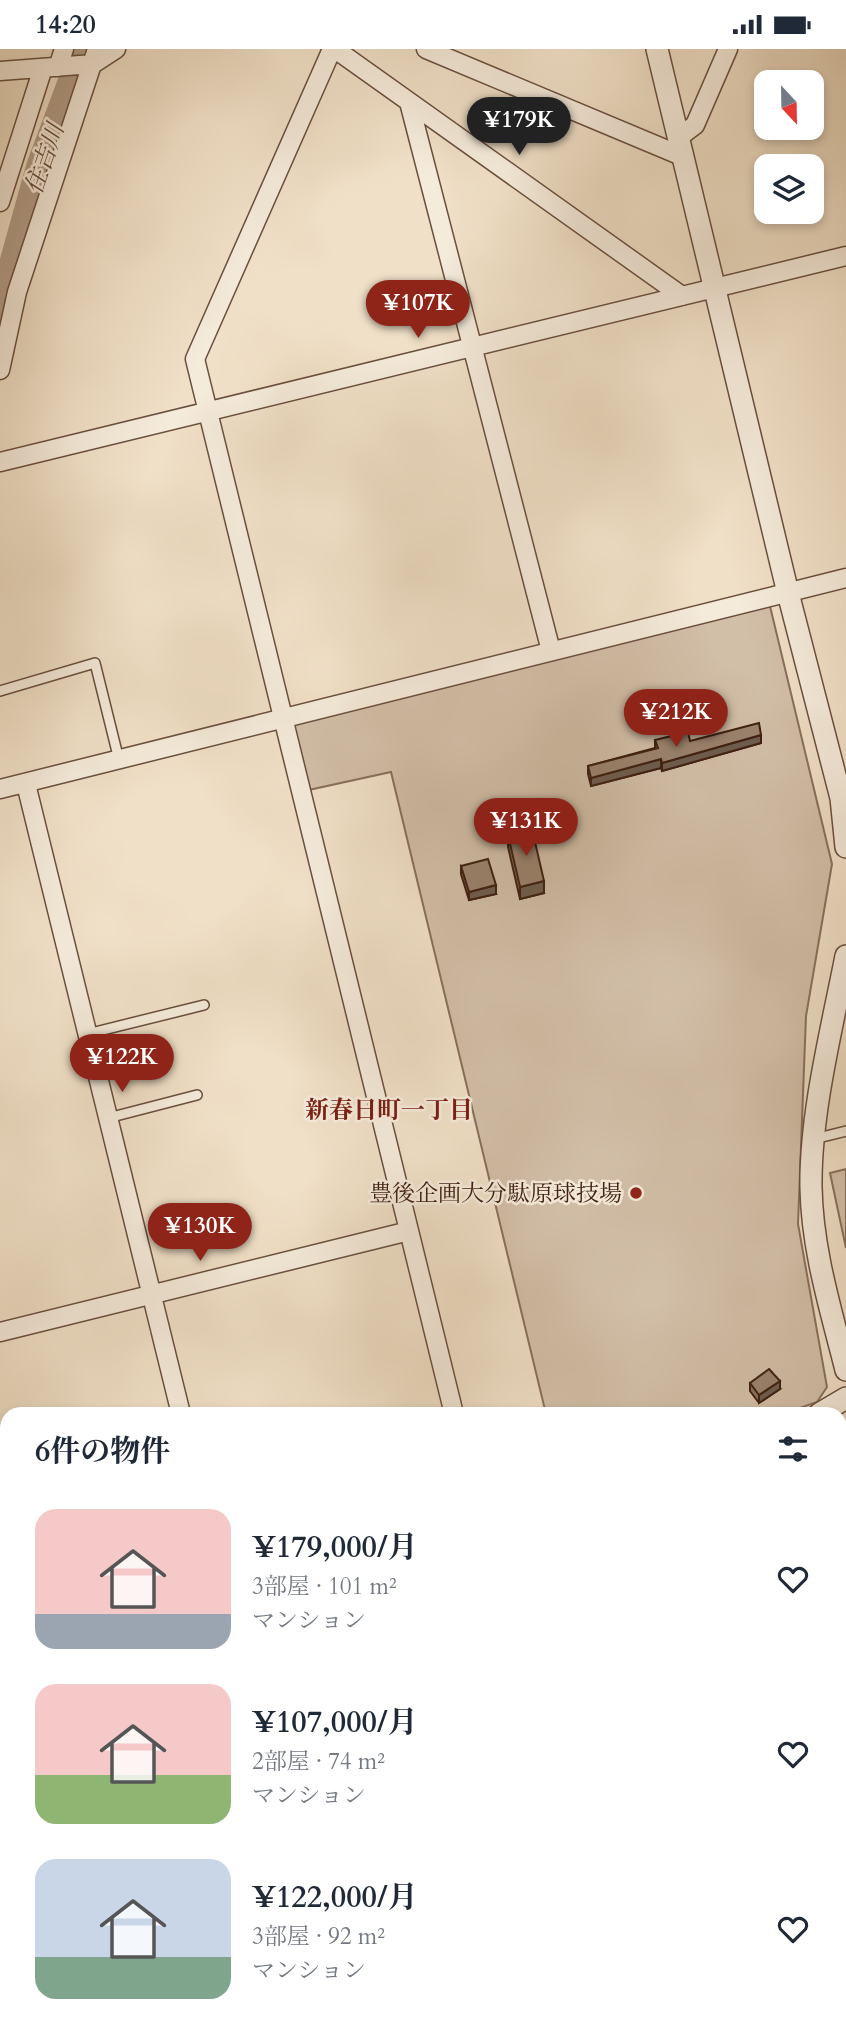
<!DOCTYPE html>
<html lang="ja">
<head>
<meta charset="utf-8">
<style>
  :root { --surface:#fff; --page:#f2f2f3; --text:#1f2937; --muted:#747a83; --accent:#8f2418 }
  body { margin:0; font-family:Cardo,"Noto Serif JP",serif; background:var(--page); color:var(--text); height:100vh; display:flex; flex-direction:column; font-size:26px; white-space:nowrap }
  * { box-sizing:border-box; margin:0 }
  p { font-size:23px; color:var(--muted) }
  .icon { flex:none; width:38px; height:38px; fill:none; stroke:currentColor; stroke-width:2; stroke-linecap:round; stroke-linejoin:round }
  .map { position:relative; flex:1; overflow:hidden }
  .side { position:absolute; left:0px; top:1358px; width:847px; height:623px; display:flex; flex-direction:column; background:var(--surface); border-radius:21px 21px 0 0; box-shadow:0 4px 10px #0003 }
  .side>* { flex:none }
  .needle { width:46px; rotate:158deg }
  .controls { position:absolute; left:754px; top:21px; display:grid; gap:14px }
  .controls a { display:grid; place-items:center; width:70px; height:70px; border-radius:14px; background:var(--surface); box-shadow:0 4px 10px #0003; font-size:35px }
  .price { position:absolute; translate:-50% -60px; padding:0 16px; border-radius:24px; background:var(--accent); color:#fff; font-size:23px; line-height:46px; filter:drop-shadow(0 2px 4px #0008) }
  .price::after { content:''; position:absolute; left:50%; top:42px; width:21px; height:16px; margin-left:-10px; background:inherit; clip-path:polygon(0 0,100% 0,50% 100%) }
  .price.active { background:#222; color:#fff }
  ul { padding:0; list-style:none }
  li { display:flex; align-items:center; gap:21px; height:175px; padding:0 35px }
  li span { display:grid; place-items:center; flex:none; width:196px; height:140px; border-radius:21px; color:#555 }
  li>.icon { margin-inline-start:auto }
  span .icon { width:84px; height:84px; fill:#fffc; stroke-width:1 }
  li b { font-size:30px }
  h2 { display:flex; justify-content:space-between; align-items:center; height:84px; padding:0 35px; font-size:30px }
  .status { display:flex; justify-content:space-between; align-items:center; height:49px; padding:0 35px; background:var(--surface); direction:ltr }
  .status svg { height:19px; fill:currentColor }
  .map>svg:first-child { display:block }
  .green { fill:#d2bfa8; stroke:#886f5c; stroke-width:2 }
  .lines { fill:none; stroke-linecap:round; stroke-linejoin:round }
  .river { stroke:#b39e89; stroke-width:28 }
  .service-casing { stroke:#6a4f3e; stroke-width:12 }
  .minor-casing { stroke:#6a4f3e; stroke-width:21 }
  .tertiary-casing { stroke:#6a4f3e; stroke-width:24 }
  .service { stroke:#f5ebdb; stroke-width:9 }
  .minor { stroke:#f5ebdb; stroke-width:18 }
  .tertiary { stroke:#f5ebdb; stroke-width:21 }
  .wall { fill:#85715f; stroke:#3e1f10; stroke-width:2 }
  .shaded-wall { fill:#6c5c4e; stroke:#3e1f10; stroke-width:2 }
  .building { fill:#9b836f; stroke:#3e1f10; stroke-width:2 }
  .poi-dot { fill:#8f2418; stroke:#f5ebdb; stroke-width:2.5 }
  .labels { text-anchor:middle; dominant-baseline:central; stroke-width:5; stroke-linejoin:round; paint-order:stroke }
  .poi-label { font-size:23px; fill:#3e1f10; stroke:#f5ebdb; text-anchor:end }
  .water-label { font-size:24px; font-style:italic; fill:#674b3a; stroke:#f5ebdb }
  .neighbourhood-label { font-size:24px; font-weight:bold; fill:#7a1f14; stroke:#f5ebdb }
</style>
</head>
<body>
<div class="status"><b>14:20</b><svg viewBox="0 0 49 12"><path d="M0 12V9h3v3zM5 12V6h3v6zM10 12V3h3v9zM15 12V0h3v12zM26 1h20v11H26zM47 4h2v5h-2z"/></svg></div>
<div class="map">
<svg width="846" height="1981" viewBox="0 0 846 1981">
  <rect width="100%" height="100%" fill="#f0e0c7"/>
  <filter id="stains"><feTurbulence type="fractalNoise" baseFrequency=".00286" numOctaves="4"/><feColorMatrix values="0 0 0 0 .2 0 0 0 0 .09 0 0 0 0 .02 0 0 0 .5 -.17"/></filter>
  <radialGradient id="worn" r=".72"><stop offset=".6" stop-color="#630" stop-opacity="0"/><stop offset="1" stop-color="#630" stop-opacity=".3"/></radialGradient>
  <path class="green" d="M769 553 832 815 806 967 798 1175 827 1338 817 1353 783 1365H546L391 723 304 742 288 670Z
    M846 1120V1199L830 1124Z"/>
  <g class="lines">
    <path class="river" d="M0 262 40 118 84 0
      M0 1718 7 1770
      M35 1974 36 1981"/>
    <g class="service-casing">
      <path id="service" d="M0 642 95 614 119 711
        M87 985 204 956
        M108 1069 197 1046
        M814 1090 846 1082"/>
    </g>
    <g class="minor-casing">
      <path id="minor" d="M332 0 195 310 454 1365
        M335 0 682 247
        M426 0 684 108
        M58 18 64 0
        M0 22 93 15 116 0
        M409 53 551 602
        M679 88 695 76 728 0
        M0 153 43 19
        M0 321 17 243 97 0
        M0 413 846 207
        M26 735 181 1365
        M0 740 846 529
        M0 1283 409 1182
        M0 1598 7 1645
        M840 1806 846 1803
        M0 1813 7 1870
        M20 1974 21 1981
        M48 1974 49 1981
        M407 1974 410 1981
        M770 1974 774 1981
        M311 1981 331 1974"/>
    </g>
    <g class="tertiary-casing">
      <path id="tertiary" d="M657 0 788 544 841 749 846 798
        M846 907C832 979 810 1065 811 1138 812 1201 831 1261 846 1321
        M819 1365 846 1349
        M0 1483 7 1484
        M0 1687 7 1684"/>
    </g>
    <use href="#service" class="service"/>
    <use href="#minor" class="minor"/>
    <use href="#tertiary" class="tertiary"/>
  </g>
  <path class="wall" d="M655 691 690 692 761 694 662 722 661 719 591 737 588 725V717L655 699Z
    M508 786 544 844 520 850 508 798Z
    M461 817 496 845 469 851 461 825Z
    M750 1334 780 1340 759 1354 750 1342Z
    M846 1896V1981H843L840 1974V1899Z
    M587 1974H697L700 1981H590Z"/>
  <path class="shaded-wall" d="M761 686V694L662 722V714Z
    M661 710V719L591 737V729Z
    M544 832V844L520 850V838Z
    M496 836V845L469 851V843Z
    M780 1332V1340L759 1354V1346Z
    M549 1974H578L562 1981H533Z"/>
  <path class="building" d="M759 674 761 686 662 714 661 710 591 729 588 717 658 699 655 691 688 683 690 692Z
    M532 780 544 832 520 838 508 786Z
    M488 810 496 836 469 843 461 817Z
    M769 1320 780 1332 759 1346 750 1334Z
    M846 1896V1974L840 1960V1899Z
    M330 1974H399L403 1981H377L376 1979 370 1981H311Z
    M485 1974H549L533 1981H470Z
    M592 1974H697L700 1981H596Z"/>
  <circle class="poi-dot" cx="636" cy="1144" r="7"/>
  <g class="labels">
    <g class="poi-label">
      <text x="622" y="1144">豊後企画大分駄原球技場</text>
    </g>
    <g class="water-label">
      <text transform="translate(45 110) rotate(-71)">住吉川</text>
    </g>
    <g class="neighbourhood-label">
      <text x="389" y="1061">新春日町一丁目</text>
    </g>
  </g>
  <rect width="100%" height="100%" filter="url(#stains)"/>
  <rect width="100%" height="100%" fill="url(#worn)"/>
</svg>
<div class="controls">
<a><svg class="needle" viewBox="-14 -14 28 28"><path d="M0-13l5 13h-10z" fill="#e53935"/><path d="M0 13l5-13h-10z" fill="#747a83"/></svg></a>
<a><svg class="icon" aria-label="layers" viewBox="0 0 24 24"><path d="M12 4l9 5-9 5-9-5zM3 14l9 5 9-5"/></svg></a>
</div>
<b class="price active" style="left:519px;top:108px">¥179K</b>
<b class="price" style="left:418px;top:291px">¥107K</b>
<b class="price" style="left:676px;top:700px">¥212K</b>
<b class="price" style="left:526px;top:809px">¥131K</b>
<b class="price" style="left:122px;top:1045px">¥122K</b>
<b class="price" style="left:200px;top:1214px">¥130K</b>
<section class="side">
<h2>6件の物件<svg class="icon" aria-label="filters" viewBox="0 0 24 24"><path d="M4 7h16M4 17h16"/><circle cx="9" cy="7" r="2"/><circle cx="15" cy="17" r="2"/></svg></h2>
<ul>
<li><span style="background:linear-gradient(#f6c9c9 75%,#9aa5b1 0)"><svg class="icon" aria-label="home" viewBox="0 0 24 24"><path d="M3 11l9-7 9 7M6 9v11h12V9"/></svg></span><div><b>¥179,000/月</b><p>3部屋 · 101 m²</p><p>マンション</p></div><svg class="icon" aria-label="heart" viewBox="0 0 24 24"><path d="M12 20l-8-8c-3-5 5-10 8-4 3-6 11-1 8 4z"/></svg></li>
<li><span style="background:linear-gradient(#f6c9c9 65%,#8fb573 0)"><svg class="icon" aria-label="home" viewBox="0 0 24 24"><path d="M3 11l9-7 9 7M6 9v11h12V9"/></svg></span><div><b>¥107,000/月</b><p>2部屋 · 74 m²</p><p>マンション</p></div><svg class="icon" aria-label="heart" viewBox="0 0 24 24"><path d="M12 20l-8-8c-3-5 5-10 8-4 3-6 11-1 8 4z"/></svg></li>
<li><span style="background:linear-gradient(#c9d6e8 70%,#7fa58c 0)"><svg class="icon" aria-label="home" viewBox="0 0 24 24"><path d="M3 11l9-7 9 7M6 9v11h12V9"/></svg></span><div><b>¥122,000/月</b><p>3部屋 · 92 m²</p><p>マンション</p></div><svg class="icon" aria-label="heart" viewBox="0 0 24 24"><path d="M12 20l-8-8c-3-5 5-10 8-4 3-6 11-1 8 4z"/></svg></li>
</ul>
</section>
</div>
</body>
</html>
